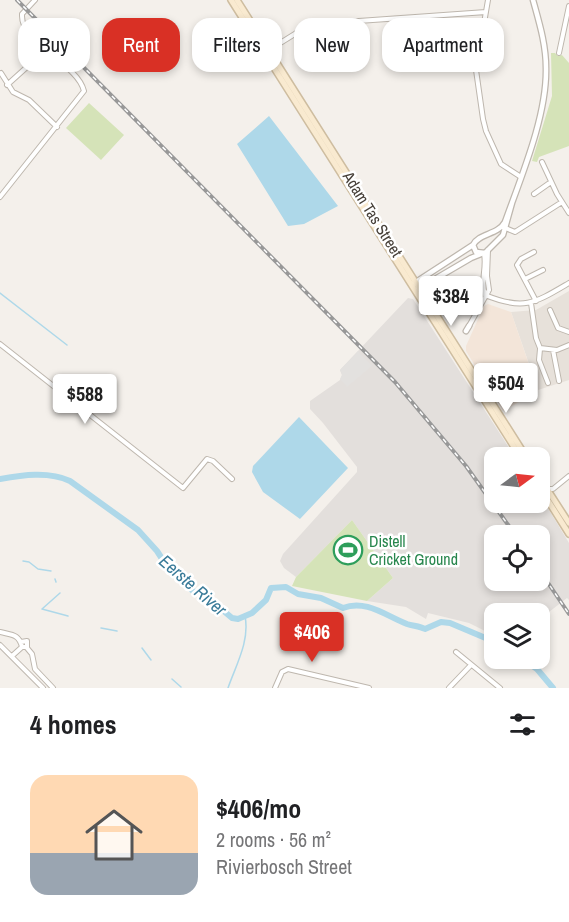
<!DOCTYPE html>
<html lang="en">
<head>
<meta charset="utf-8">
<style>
  :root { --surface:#fff; --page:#f6f6f6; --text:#202124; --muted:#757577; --line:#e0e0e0; --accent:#d93025 }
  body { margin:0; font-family:"Archivo Narrow",sans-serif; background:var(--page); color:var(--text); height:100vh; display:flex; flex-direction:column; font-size:22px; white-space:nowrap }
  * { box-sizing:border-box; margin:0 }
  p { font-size:20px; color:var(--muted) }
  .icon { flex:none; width:33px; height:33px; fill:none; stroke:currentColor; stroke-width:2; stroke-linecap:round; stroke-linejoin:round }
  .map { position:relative; height:688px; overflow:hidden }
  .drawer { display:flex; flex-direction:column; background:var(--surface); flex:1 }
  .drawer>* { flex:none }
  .top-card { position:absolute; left:18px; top:18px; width:534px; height:54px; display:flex; gap:12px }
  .needle { width:39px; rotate:75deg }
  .fabs { position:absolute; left:484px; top:447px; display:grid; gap:12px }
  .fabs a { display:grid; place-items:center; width:66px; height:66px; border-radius:12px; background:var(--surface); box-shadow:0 3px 9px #0003; font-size:30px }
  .price { position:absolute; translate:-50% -51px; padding:0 14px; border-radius:6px; background:#fff; color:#222; font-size:20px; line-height:39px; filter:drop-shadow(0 2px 3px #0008) }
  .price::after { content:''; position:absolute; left:50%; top:36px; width:18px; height:14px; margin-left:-9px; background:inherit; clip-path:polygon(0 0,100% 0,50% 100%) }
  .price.active { background:var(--accent); color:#fff }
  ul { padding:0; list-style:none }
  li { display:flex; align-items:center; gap:18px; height:150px; padding:0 30px }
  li+li { border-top:2px solid var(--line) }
  li span { display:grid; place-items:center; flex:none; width:168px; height:120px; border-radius:18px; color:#555 }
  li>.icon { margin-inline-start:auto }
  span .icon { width:72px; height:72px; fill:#fffc; stroke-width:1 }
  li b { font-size:26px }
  h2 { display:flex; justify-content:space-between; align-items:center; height:72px; padding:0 30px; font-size:26px }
  .chip { padding:0 21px; border-radius:18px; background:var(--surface); box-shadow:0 3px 9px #0003; font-size:21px; line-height:54px }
  .chip.active { background:var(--accent); color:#fff }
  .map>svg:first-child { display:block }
  .residential { fill:#e7e1da }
  .commercial { fill:#f3e5d9 }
  .industrial { fill:#e3dfdc; fill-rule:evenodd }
  .green { fill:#d5e3b8 }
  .parking { fill:#e3e1df }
  .water { fill:#aed8e9 }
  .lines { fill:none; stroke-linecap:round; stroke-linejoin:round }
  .stream { stroke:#aed8e9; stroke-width:1.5 }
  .river { stroke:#aed8e9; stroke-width:6 }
  .minor-casing { stroke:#beb7ae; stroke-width:6 }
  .tertiary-casing { stroke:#beb7ae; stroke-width:7 }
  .secondary-casing { stroke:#cebda0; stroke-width:8 }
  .minor { stroke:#fff; stroke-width:4 }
  .tertiary { stroke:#fff; stroke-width:4.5 }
  .secondary { stroke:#f9ead0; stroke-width:5 }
  .rail-casing { stroke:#989898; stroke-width:4 }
  .rail { stroke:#fff; stroke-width:1.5; stroke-dasharray:4.5; stroke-linecap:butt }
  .labels { text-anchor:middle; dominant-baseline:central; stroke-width:5; stroke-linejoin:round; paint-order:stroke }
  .street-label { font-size:16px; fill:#474039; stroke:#fff }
  .leisure-label { font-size:16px; fill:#27864d; stroke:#fff; text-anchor:start }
  .water-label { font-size:18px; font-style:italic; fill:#3a7b99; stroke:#fff }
</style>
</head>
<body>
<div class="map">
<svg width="569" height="688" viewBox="0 0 569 688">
  <rect width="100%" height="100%" fill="#f4f0eb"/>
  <path class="residential" d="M569 291V380L538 390 511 312 536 310Z"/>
  <path class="commercial" d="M488 304 511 312 538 391 503 411 466 351V346L484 306Z"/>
  <path class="industrial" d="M408 298 413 299 515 457 495 458V502H540V495L569 543V600L567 598 540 619V614H495V636L469 623 428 613 426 619 406 607 367 601 393 578 352 520 296 577 284 568 280 561 283 554 357 472V467L323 423 310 409V401L340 380 342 375 340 370ZM495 536H540V580H495Z"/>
  <path class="green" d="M551 53H555L558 56 562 55 569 63V146L539 157 537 162 532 161 552 96Z
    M89 103 124 135 101 160 66 128Z
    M352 520 393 578 367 601 292 586 296 577Z"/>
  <path class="parking" d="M442 29 444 33H447V30H460L463 50H461V52L455 53 454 43H445L444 46 432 45 431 30Z
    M358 351 372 366 347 387 340 379 342 375 340 370Z"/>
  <path class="water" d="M269 116 338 206 304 224 288 226 237 144Z
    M299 417 348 468 300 519 263 492 252 472 253 466Z"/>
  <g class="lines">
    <path class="stream" d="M0 293 67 345
      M23 561 29 562 38 569 51 571
      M55 579 56 582
      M60 593 42 609 68 616
      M101 628 117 631
      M142 648 151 660
      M172 679 181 687
      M228 688C236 665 250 641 245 616"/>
    <path class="river" d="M0 479C22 475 49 471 70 481L138 530 157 551 168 568 193 591 203 595 212 605 219 607 232 618 238 619 252 613 266 600 271 588 286 587 298 594 321 598 343 608C366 599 386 616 407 624 413 626 420 626 425 629L441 622 450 623 495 642
      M521 658 537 669 553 688"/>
    <g class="minor-casing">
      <path id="minor" d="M488 0 476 70 483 119 486 131 501 164 521 177
        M269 50 306 27 316 24 486 12
        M559 53 569 6
        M1 73 13 92 29 100 57 127
        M7 85 38 57 48 53
        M542 162 557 194 569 213
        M534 194 551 182
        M0 197 84 91C77 62 20 46 22 14L35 0
        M503 227 515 232 562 202
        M488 250 487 276 489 290
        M534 252 521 259 517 265 536 301
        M484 254C487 268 480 281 485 295 524 311 535 303 569 283
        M525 279 543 270
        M531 303 536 338 540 348 557 350 569 345
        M550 310 558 328 569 332
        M469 326 489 290
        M0 344 183 488 207 459 213 461 232 479
        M540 349 539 360 548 383
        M553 350 559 381
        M548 489H553L569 476
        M0 632C12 635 19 634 22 647H27V641L21 642
        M0 645 43 688
        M27 648 32 654 35 669 53 688
        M456 652 500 688
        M12 656 22 647
        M275 688 282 672 288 669 369 688
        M449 688 471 665"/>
    </g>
    <g class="tertiary-casing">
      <path id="tertiary" d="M512 203 503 235 485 253 476 252 473 245C479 233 498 235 505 222 521 177 547 116 546 68 546 44 539 22 533 0
        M413 284 473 245
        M418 289 471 258 481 254
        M466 331 469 326"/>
    </g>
    <g class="secondary-casing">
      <path id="secondary" d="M231 0 521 458
        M237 0 527 458
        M540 478 569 523
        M540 488 569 534"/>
    </g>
    <use href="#minor" class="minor"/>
    <use href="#tertiary" class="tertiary"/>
    <use href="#secondary" class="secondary"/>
    <g class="rail-casing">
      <path id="rail" d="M17 0 395 382 466 466 516 536
        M540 571 569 614"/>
    </g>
    <use href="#rail" class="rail"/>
  </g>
  <defs>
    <g id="stadium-ring" transform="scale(1.5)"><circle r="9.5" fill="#fff" stroke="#2e9e5b" stroke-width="1.5"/><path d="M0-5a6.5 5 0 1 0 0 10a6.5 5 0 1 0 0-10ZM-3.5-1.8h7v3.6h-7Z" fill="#2e9e5b"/></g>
  </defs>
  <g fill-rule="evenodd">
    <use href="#stadium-ring" x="348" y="550"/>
  </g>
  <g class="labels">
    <g class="street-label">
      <text transform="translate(373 214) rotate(58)">Adam Tas Street</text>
    </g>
    <g class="leisure-label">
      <text x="369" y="541">Distell<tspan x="369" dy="18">Cricket Ground</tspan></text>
    </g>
    <g class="water-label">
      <text transform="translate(193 585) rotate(41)">Eerste River</text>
    </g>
  </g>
</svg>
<div class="fabs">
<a><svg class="needle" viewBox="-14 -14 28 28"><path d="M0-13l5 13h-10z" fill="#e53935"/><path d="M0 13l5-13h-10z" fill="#757577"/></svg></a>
<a><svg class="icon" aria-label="locate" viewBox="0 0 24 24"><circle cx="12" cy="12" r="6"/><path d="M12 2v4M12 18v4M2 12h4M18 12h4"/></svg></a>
<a><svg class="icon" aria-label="layers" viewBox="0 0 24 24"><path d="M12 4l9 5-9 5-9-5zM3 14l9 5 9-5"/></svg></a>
</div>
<b class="price" style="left:451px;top:327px">$384</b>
<b class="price" style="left:506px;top:414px">$504</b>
<b class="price" style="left:85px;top:425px">$588</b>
<b class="price active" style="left:312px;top:663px">$406</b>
<div class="top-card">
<a class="chip">Buy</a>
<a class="chip active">Rent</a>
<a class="chip">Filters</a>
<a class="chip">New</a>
<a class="chip">Apartment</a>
</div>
</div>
<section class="drawer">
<h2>4 homes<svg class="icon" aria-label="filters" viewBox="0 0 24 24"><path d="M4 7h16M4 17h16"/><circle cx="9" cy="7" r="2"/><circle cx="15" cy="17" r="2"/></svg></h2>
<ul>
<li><span style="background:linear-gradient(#ffd9b3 65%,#9aa5b1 0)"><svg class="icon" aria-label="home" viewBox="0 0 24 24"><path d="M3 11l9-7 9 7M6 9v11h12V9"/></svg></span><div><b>$406/mo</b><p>2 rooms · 56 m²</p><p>Rivierbosch Street</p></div></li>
</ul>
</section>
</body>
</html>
